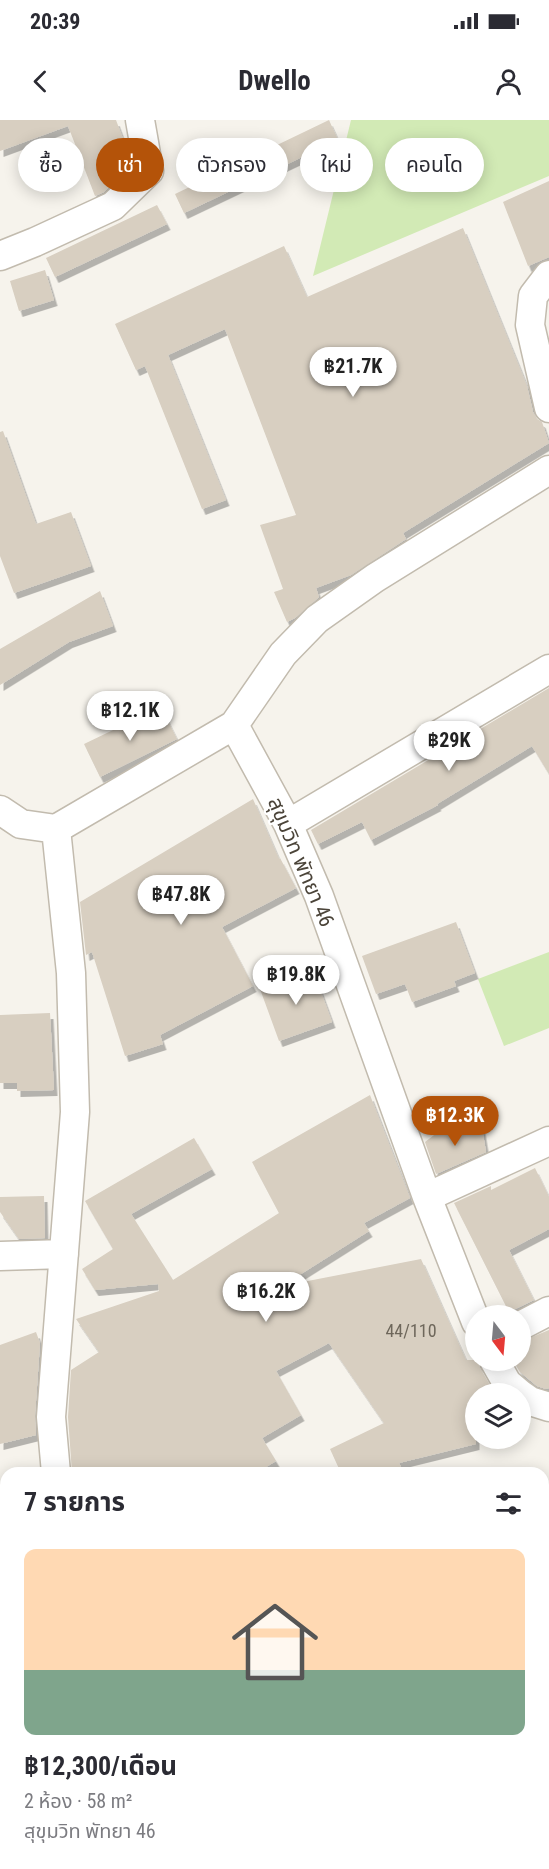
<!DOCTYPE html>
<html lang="th">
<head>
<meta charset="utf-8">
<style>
  :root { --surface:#fff; --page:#f7f7f7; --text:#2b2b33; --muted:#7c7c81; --accent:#b45309 }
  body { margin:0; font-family:"Roboto Condensed","Noto Sans Thai",sans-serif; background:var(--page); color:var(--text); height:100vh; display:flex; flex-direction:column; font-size:22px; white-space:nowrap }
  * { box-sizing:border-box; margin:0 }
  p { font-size:20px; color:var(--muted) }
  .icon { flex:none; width:33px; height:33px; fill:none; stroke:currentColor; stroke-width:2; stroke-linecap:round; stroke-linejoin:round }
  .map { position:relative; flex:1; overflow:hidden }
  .panel { position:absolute; left:0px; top:1347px; width:549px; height:402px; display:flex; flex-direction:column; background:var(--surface); border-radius:18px 18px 0 0; box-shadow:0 3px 15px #0003 }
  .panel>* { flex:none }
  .top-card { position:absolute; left:18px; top:18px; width:513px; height:54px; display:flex; gap:12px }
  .needle { width:39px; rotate:164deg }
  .fabs { position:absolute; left:465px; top:1185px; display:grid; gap:12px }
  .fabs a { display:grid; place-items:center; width:66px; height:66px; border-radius:50%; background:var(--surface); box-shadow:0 3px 15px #0003; font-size:30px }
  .price { position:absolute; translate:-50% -51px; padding:0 14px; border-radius:21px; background:#fff; color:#222; font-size:20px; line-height:39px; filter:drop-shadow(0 2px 3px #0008) }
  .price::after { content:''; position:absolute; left:50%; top:36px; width:18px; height:14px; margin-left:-9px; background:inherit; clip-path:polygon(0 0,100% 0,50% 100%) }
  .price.active { background:var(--accent); color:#fff }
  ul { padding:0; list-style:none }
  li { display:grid; align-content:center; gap:12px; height:318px; padding:0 24px }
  li span { display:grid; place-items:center; height:186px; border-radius:12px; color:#555 }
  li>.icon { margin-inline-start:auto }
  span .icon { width:108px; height:108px; fill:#fffc; stroke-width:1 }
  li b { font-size:26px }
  h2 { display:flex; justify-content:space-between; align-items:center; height:72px; padding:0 24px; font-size:26px }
  .chip { padding:0 21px; border-radius:27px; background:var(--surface); box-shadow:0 3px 15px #0003; font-size:21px; line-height:54px }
  .chip.active { background:var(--accent); color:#fff }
  .status { display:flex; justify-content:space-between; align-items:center; height:42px; padding:0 30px; background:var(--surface); direction:ltr }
  .status svg { height:16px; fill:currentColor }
  header { display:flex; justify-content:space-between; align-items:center; height:78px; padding:0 24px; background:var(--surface); font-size:27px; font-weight:700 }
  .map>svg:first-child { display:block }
  .green { fill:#d2eab5 }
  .parking { fill:#e5e3e0 }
  .building { fill:#d8cfc1; filter:url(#shadow) }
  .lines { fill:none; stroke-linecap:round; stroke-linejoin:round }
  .street-casing { stroke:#c2bbae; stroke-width:31 }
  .street { stroke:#fff; stroke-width:28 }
  .labels { text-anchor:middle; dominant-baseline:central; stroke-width:4.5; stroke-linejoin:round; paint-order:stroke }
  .number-label { font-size:18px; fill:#6e675b }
  .street-label { font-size:21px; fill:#4b4439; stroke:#fff }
</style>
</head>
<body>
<div class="status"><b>20:39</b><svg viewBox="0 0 49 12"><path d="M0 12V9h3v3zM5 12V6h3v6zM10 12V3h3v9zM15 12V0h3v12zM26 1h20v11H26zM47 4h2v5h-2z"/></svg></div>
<header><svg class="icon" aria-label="back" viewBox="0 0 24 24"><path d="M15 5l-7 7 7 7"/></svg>Dwello<svg class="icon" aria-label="person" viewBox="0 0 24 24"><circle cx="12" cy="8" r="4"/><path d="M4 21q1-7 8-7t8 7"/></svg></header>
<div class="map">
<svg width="549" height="1749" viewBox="0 0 549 1749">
  <defs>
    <filter id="shadow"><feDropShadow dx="3.5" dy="6" stdDeviation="0" flood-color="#0004"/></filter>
  </defs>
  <rect width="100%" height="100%" fill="#f6f3ec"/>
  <path class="green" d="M351 0H549V56L313 156Z
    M549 832V908L504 926 478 859Z"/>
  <path class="parking" d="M0 1698H6V1743H251L253 1749H0Z"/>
  <path class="building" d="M0 0H116L129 35 131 45 104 72 95 76 68 6 0 31Z
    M329 0 338 20 184 93 175 74Z
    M549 61V137L528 146 503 82Z
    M157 85 167 104 55 157 46 138Z
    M463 108 527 266 533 292 537 299 542 302 549 323 403 413 406 419 351 455 316 468 319 477 295 498 287 502 274 472 283 469 260 405 296 395 225 209 168 235 226 380 202 389 145 246 136 250 115 204 284 126 307 177Z
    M45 150 54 180 19 191 10 161Z
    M3 311 36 404 71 392 91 446 14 473 0 436V312Z
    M100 471 113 506 69 522 0 565V529Z
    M549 568V654L532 626 437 684 438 685 371 720 362 702 318 724 311 710Z
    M161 587 177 619 100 657 84 624Z
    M253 679 279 739 280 738 296 768 222 807 253 866 160 915 163 924 125 936 92 832 86 835 80 782Z
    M456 802 475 853 454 861 456 866 412 882 405 864 376 874 362 836Z
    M313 850 332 902 279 921 260 869Z
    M50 893 54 970 17 971V963H0V895Z
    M370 975 410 1078 364 1103 369 1111 282 1166 421 1139 466 1240H478L480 1248 495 1274H476V1324L399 1343 404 1353H341L330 1329 384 1303 329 1223 276 1251 301 1295 262 1318 276 1341 256 1353H72L68 1297 71 1250 99 1232 76 1199 159 1171 158 1164 95 1170 82 1149 113 1129 85 1081 194 1018 212 1049 131 1094 173 1160 279 1093 252 1042Z
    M482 1008 486 1032 436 1054 425 1022 442 1009Z
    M535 1048 549 1077V1109L509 1130 534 1180 509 1192 454 1083 491 1066V1070Z
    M44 1076 45 1118 19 1119 0 1092V1077Z
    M549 1210V1268L546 1269 537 1266 520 1252 513 1240H520V1222Z
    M36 1212 40 1223 35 1296 36 1315 0 1324V1225Z"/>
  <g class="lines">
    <g class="street-casing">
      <path id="street" d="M0 136 35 122 113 86 149 51 140 0
        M549 155 533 176 530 205 549 288
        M234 605 283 534 317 499 375 458 549 350
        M0 690 21 704 56 709 234 605 288 704 319 776 427 1077 476 1202
        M288 704 549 549
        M56 709 71 853 75 992 51 1297 56 1353
        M427 1077 549 1021
        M0 1136 64 1134
        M520 1206 549 1191
        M494 1240 507 1263 520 1274
        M520 1274 530 1281 549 1287
        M0 1433 6 1432
        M543 1482 549 1479
        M281 1743 283 1749"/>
    </g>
    <use href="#street" class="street"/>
  </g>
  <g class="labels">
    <g class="number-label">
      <text x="411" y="1210">44/110</text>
    </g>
    <g class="street-label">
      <text transform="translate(301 742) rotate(67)">สุขุมวิท พัทยา 46</text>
    </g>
  </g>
</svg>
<div class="fabs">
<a><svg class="needle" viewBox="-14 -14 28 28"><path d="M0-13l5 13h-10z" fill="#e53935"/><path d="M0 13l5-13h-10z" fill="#7c7c81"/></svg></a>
<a><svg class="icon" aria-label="layers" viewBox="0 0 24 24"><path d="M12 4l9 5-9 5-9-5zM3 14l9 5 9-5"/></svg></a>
</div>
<b class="price" style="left:353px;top:278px">฿21.7K</b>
<b class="price" style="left:130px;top:622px">฿12.1K</b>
<b class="price" style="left:449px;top:652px">฿29K</b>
<b class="price" style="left:181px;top:806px">฿47.8K</b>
<b class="price" style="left:296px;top:886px">฿19.8K</b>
<b class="price active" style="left:455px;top:1027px">฿12.3K</b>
<b class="price" style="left:266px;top:1203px">฿16.2K</b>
<div class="top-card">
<a class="chip">ซื้อ</a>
<a class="chip active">เช่า</a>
<a class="chip">ตัวกรอง</a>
<a class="chip">ใหม่</a>
<a class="chip">คอนโด</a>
</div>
<section class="panel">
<h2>7 รายการ<svg class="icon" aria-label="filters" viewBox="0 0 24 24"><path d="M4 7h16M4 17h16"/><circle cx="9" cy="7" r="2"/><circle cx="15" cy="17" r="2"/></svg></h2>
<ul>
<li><span style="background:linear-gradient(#ffd9b3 65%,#7fa58c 0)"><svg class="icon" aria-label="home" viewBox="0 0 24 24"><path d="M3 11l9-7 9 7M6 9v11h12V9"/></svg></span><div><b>฿12,300/เดือน</b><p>2 ห้อง · 58 m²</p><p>สุขุมวิท พัทยา 46</p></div></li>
</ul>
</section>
</div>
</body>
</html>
